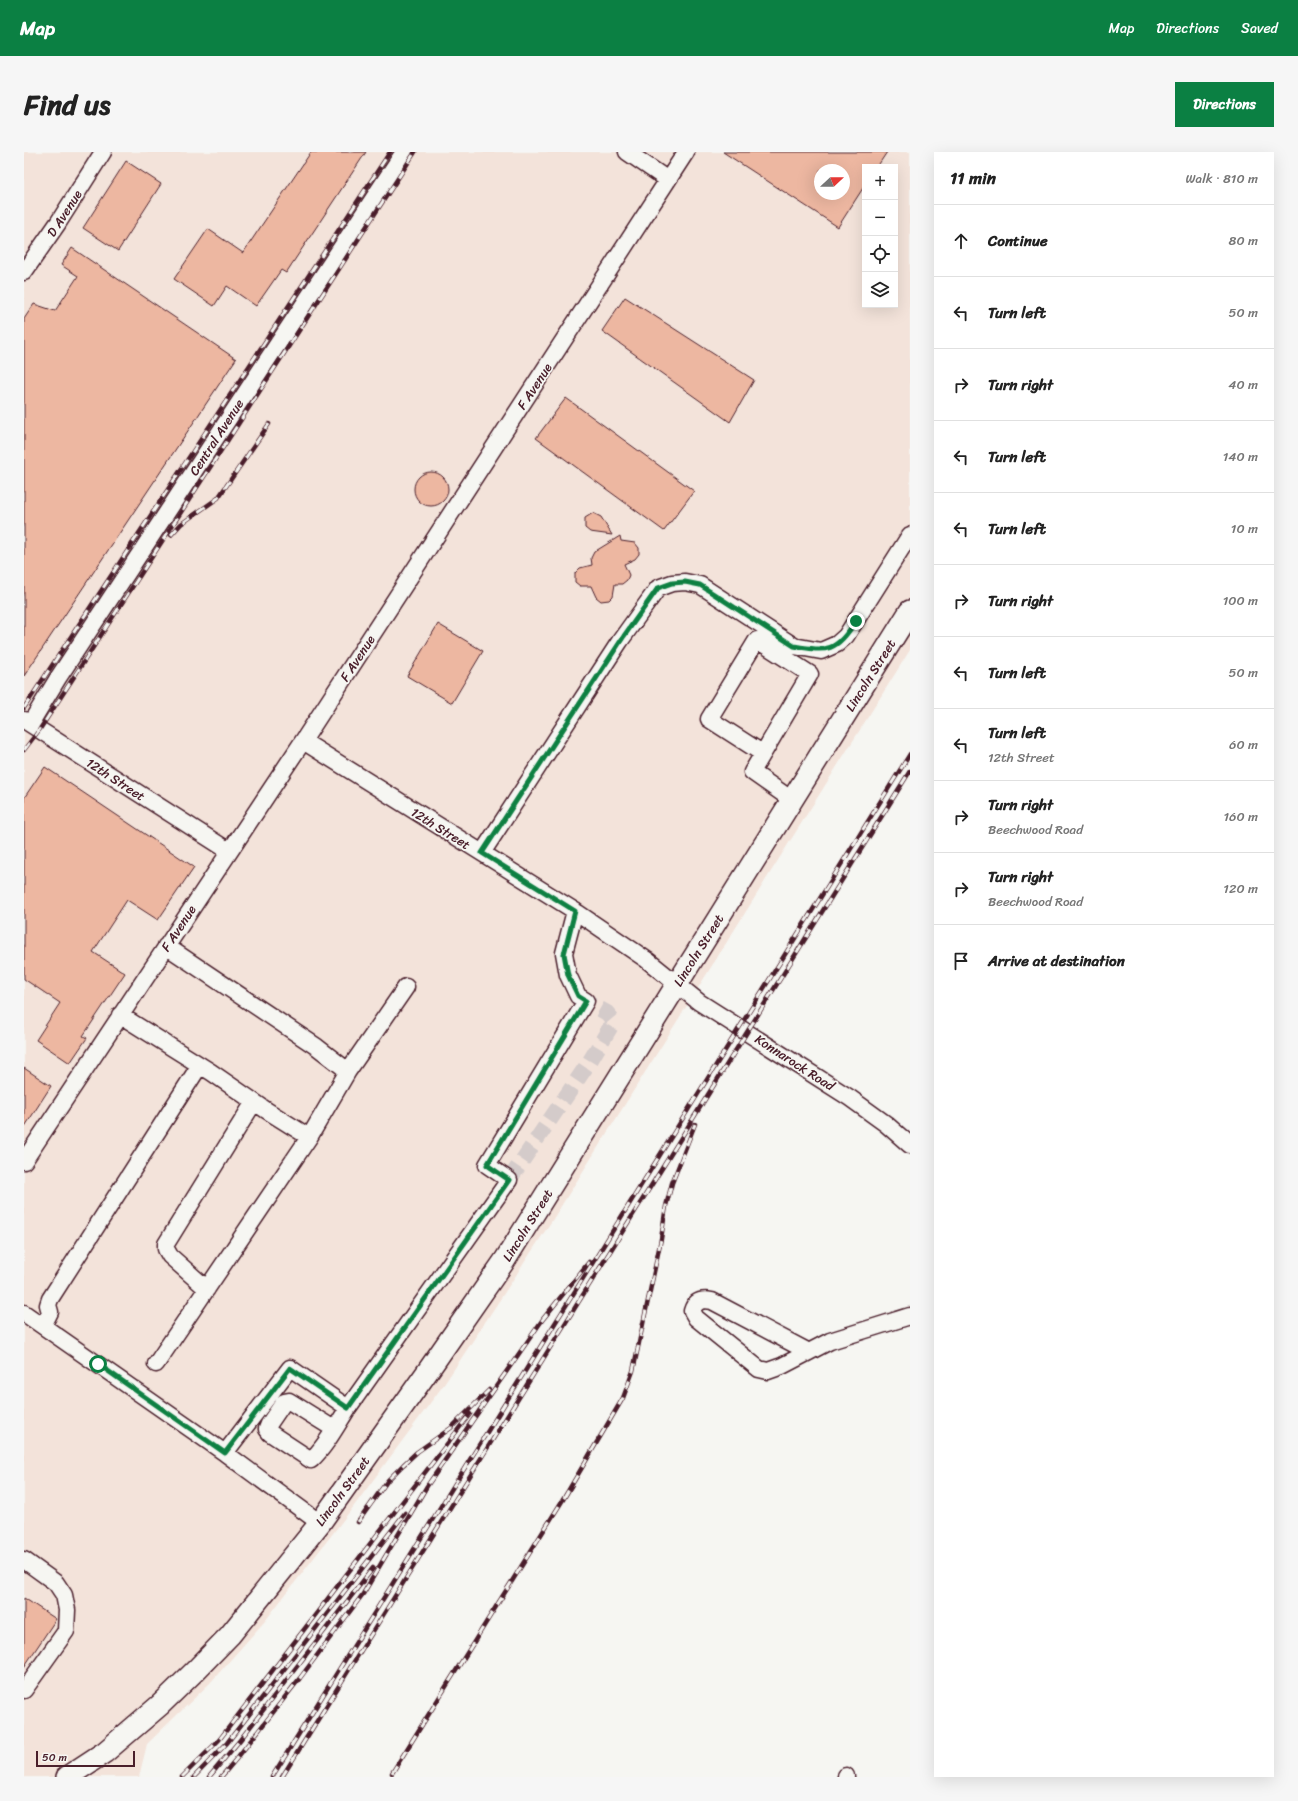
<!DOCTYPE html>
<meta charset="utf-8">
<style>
body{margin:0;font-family:Sriracha,sans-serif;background:#f6f6f6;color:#222}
.controls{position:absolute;right:12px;top:12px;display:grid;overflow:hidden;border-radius:0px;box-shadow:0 4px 16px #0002}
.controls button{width:36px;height:36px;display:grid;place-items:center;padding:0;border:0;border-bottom:1px solid #e0e0e0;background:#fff;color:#222;font:20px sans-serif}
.compass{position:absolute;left:790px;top:12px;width:36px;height:36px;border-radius:50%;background:#fff;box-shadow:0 4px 16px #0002;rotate:68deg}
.scale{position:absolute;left:12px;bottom:10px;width:99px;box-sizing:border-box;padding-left:4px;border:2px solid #4a1f2b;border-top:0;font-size:11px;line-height:14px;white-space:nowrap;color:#4a1f2b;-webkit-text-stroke:3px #f6f6f2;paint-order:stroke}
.stop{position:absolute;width:12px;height:12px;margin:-9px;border:3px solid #0b8043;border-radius:50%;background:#fff}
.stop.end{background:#0b8043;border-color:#fff;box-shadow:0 1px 4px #0008}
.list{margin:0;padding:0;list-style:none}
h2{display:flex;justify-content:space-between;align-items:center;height:52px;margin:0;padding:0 16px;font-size:17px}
h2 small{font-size:13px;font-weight:400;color:#767676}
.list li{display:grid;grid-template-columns:26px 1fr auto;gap:12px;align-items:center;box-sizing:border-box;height:72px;padding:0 16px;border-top:1px solid #e0e0e0}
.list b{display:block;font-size:15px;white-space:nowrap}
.list p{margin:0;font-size:13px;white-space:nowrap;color:#767676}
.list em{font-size:13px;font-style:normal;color:#767676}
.icon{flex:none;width:22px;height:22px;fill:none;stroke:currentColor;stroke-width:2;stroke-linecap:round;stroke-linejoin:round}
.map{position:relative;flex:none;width:886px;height:1625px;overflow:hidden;border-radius:0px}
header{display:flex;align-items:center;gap:24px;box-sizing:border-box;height:56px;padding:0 20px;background:#0b8043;color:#fff}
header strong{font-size:19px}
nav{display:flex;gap:22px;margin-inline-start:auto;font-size:14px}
.intro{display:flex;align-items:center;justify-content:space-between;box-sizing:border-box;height:96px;padding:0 24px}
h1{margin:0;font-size:28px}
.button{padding:10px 18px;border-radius:0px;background:#0b8043;color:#fff;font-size:14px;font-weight:700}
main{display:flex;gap:24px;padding:0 24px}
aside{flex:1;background:#fff;border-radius:0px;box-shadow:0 4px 16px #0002}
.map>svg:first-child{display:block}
.built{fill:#f3e3da;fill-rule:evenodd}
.building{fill:#edb7a1;stroke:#4a1f2b;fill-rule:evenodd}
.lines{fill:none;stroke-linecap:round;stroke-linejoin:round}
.minor-tunnel{stroke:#d4cbca;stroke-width:16;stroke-dasharray:16 8;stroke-linecap:butt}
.minor-casing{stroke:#4a1f2b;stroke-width:19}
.major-casing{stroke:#4a1f2b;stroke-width:24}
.minor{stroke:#f6f6f2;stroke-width:16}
.major{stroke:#f6f6f2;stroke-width:21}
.rail-casing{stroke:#4a1f2b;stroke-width:4.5}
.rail{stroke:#f6f6f2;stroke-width:3;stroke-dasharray:9;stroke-linecap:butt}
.route{stroke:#0b8043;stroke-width:5}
.labels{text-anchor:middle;stroke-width:3.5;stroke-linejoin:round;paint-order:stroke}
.street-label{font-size:13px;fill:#4a1f2b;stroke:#f6f6f2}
</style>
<header>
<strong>Map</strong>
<nav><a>Map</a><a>Directions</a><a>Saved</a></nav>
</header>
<div class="intro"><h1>Find us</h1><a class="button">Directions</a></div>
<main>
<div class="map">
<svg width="886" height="1625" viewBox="0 0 886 1625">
<rect width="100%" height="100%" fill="#f6f6f2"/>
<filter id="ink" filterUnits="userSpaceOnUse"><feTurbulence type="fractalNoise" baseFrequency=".025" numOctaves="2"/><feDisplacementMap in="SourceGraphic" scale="8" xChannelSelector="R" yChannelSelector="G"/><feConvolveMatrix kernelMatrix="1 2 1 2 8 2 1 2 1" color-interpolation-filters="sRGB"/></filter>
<g filter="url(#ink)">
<path class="built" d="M0 0H886V498L529 1067 421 1231 327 1358 241 1469 186 1531 123 1592 115 1625H0ZM841 15H871V153H841ZM796 18H820V42H796Z"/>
<path class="building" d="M287 0H342L262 121 257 118 232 154 203 134 190 154 150 127 184 77 219 101Z
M699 0H863L853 15H841V33L814 75ZM796 18H820V42H796Z
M102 9 137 32 94 99 59 76Z
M48 96 212 207 0 524V167L10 152 31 159 54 124 37 113Z
M601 145 730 228 706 270 578 179Z
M542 246 670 339 640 379 512 286Z
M390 337a17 17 0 1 1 34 0a17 17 0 1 1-34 0Z
M569 361 577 365 588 383 566 380 561 376V366Z
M596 384 597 389 611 391 615 396V402L611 407 600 412 605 423 603 428 598 432H591L589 444 585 448 577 449 572 445 567 434H556L551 430V421L556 416 568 413 567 406 570 400Z
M414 472 459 499 428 551 383 524Z
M21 615 170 715 134 768 103 748 69 800 101 821 59 884 63 886 46 911 12 888 36 851 0 827V646Z
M0 916 27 934 0 976Z
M0 1446 32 1467 0 1515Z"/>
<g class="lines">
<path class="minor-tunnel" d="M485 1028 566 909 587 874 588 867 583 861 562 849"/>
<g class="minor-casing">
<path id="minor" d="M603 0 644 28
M0 120 34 71 79 0
M0 568 205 699
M6 572 34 526 380 0
M279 589 551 759 623 808 675 850 826 946 862 972 886 993
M738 601 685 567 733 488 786 522 728 620 768 648
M458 701 596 489 634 436 648 431 661 430 676 433 770 494 797 499 813 492 822 484 886 383
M96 863 187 920 242 958 285 985
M324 919 382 835
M0 1009 279 589 662 0
M183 1137 146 1104 142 1097V1092L230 950
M0 1161 201 1301 296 1371
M19 1174 26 1160 24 1153 26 1147 176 913
M785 1200 688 1149C678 1147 671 1149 668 1159L672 1166 735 1217 744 1219 758 1214 806 1189 886 1164
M132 1212 286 984 324 919 293 895 142 794
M310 1277 265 1249 260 1250 245 1272 243 1277 246 1281 287 1308C302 1294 313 1273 324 1256
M201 1301 266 1216 324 1256 485 1028 463 1013 562 849 554 844 544 823 540 801 551 759
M0 1408 32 1431 40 1443 43 1458 42 1479 0 1538
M822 1625V1624"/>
</g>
<g class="major-casing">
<path id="major" d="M43 1625 81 1600 136 1553 171 1519 206 1483 296 1371 406 1216 481 1108 886 459"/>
</g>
<use href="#minor" class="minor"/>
<use href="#major" class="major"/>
<g class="rail-casing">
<path id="rail" d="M147 383 157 372 194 346 245 272
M0 556 366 0
M0 598 16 577 391 0
M334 1370 364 1328 379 1313 393 1300 427 1276 465 1238
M368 1621 540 1346 599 1246 609 1219 637 1087 642 1054 648 1031 671 972
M158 1625 195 1588 446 1262
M170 1625 203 1591 381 1361
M185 1625 216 1588 349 1416
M197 1625 213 1606 276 1526 339 1442 403 1334 519 1167 565 1110
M248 1625 886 602
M258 1625 886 619"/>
</g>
<use href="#rail" class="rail"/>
</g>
</g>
<g class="lines" filter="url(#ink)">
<path class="route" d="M74 1212 201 1301 266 1216 324 1256 485 1028 463 1013 562 849 554 844 544 823 540 802 551 759 458 701 600 484 634 436 648 431 661 430 676 433 770 494C805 500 811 500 832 469"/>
</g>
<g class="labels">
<g class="street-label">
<text transform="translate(40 61) rotate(-57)" y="5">D Avenue</text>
<text transform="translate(510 234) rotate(-57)" y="5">F Avenue</text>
<text transform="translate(192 285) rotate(-57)" y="5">Central Avenue</text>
<text transform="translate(333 506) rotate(-57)" y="5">F Avenue</text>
<text transform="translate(846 523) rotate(-58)" y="5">Lincoln Street</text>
<text transform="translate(92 627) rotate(33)" y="5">12th Street</text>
<text transform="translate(417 676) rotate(32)" y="5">12th Street</text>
<text transform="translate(154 776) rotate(-57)" y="5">F Avenue</text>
<text transform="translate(674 798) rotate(-58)" y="5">Lincoln Street</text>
<text transform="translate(771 910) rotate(33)" y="5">Konnarock Road</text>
<text transform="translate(503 1073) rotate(-58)" y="5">Lincoln Street</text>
<text transform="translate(318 1339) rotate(-54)" y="5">Lincoln Street</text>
</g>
</g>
</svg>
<div class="controls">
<button>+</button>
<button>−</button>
<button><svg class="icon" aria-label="locate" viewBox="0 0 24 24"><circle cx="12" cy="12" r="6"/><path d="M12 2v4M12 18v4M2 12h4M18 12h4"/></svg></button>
<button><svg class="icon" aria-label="layers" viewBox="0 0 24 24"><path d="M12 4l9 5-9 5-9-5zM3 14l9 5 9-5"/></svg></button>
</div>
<svg class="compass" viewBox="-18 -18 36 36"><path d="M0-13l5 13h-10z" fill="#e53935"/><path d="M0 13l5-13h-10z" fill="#767676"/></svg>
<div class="scale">50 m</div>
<div class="stop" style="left:74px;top:1212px"></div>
<div class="stop end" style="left:832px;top:469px"></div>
</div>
<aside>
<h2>11 min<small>Walk · 810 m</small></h2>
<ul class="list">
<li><svg class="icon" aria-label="ahead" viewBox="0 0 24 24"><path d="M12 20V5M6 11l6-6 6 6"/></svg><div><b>Continue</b></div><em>80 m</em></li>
<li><svg class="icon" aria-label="left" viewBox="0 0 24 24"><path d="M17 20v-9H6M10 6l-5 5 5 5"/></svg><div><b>Turn left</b></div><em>50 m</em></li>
<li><svg class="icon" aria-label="right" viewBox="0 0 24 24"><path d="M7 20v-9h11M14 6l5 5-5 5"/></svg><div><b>Turn right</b></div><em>40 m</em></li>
<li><svg class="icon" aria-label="left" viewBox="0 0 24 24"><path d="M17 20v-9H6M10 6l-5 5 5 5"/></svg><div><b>Turn left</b></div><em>140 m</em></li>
<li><svg class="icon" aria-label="left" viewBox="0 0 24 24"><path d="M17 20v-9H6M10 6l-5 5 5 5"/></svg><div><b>Turn left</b></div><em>10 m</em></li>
<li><svg class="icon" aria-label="right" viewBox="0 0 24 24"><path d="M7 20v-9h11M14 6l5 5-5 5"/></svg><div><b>Turn right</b></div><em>100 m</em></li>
<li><svg class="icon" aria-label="left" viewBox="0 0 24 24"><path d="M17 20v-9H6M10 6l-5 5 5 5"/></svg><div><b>Turn left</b></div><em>50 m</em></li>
<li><svg class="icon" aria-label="left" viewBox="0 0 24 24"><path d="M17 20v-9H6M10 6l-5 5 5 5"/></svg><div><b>Turn left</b><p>12th Street</p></div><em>60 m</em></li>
<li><svg class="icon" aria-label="right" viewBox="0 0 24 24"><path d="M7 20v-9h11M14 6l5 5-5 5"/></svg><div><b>Turn right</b><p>Beechwood Road</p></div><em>160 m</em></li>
<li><svg class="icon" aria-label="right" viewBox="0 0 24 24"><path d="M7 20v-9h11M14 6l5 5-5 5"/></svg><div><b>Turn right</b><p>Beechwood Road</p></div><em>120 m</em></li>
<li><svg class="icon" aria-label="arrive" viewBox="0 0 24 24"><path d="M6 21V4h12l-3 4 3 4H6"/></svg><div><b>Arrive at destination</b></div></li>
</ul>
</aside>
</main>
